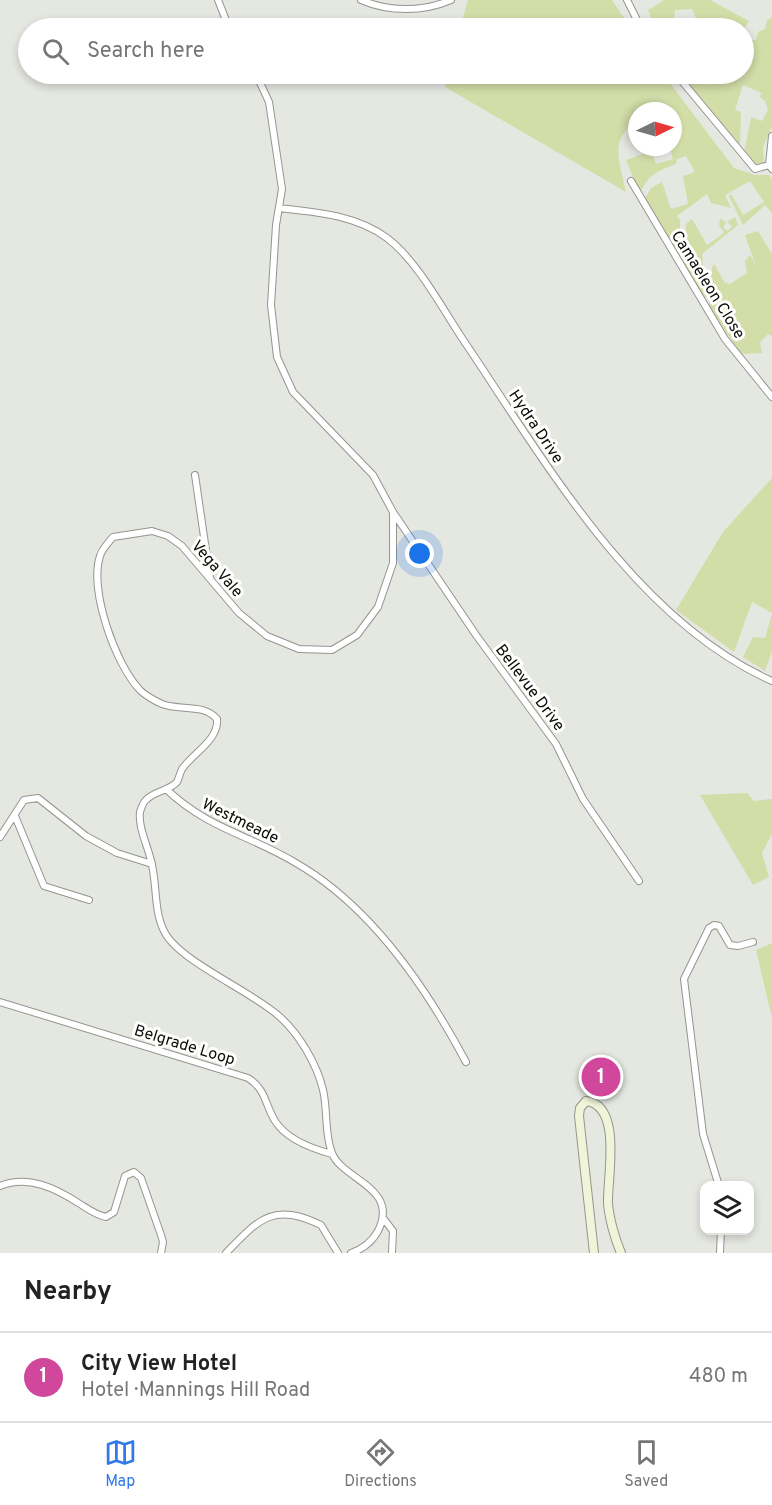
<!DOCTYPE html>
<meta charset="utf-8">
<style>
body{margin:0;font-family:Overpass,sans-serif;background:#f6f6f6;color:#222}
.controls{position:absolute;right:18px;bottom:18px;display:grid;overflow:hidden;border-radius:12px;box-shadow:0 3px 9px #0003}
.controls button{width:54px;height:54px;display:grid;place-items:center;padding:0;border:0;border-bottom:2px solid #e0e0e0;background:#fff;color:#222;font:30px sans-serif}
.compass{position:absolute;left:628px;top:102px;width:54px;height:54px;border-radius:50%;background:#fff;box-shadow:0 3px 9px #0003;rotate:85deg}
.you{position:absolute;left:420px;top:554px;width:21px;height:21px;margin:-15px;border:4px solid #fff;border-radius:50%;background:#1a73e8;box-shadow:0 0 0 9px #1a73e833}
.badge{display:grid;place-items:center;width:39px;height:39px;border-radius:50%;background:#3179e6;color:#fff;font-size:20px;font-weight:700}
.pin{position:absolute;translate:-50% -50%;border:3px solid #fff;box-shadow:0 2px 6px #0006}
.list{margin:0;padding:0;list-style:none}
h2{display:flex;justify-content:space-between;align-items:center;height:78px;margin:0;padding:0 24px;font-size:26px}
h2 small{font-size:20px;font-weight:400;color:#767676}
.list li{display:grid;grid-template-columns:39px 1fr auto;gap:18px;align-items:center;box-sizing:border-box;height:90px;padding:0 24px;border-top:2px solid #e0e0e0}
.list b{display:block;font-size:22px;white-space:nowrap}
.list p{margin:0;font-size:20px;white-space:nowrap;color:#767676}
.list em{font-size:20px;font-style:normal;color:#767676}
.icon{flex:none;width:33px;height:33px;fill:none;stroke:currentColor;stroke-width:2;stroke-linecap:round;stroke-linejoin:round}
.map{position:relative;flex:none;width:772px;height:1253px;overflow:hidden}
.search{position:absolute;background:#fff;box-shadow:0 3px 9px #0003;left:18px;right:18px;top:18px;height:66px;display:flex;align-items:center;gap:15px;box-sizing:border-box;padding:0 21px;border-radius:33px;color:#767676;font-size:22px}
.sheet{height:168px;background:#fff}
nav{display:flex;justify-content:space-around;align-items:center;box-sizing:border-box;height:84px;border-top:2px solid #e0e0e0;background:#fff;font-size:16px;color:#767676}
nav a{display:grid;justify-items:center;gap:3px}
nav .on{color:#3179e6}
.map>svg:first-child{display:block}
.green{fill:#d2dda8}
.lines{fill:none;stroke-linecap:round;stroke-linejoin:round}
.street-casing{stroke:#949590;stroke-width:8}
.secondary-casing{stroke:#949590;stroke-width:10}
.street{stroke:#fff;stroke-width:6}
.secondary{stroke:#f0f5da;stroke-width:8}
.labels{text-anchor:middle;stroke-width:6;stroke-linejoin:round;paint-order:stroke}
.street-label{font-size:16px;fill:#0c0d0b;stroke:#fffffe}
</style>
<div class="map">
<svg width="772" height="1253" viewBox="0 0 772 1253">
<rect width="100%" height="100%" fill="#e5e7e1"/>
<path class="green" d="M468 0H612L631 28H460Z
M664 0H710L749 21 744 29 700 28 692 9 675 10 673 28H655L648 10Z
M772 17V126L763 147 764 164 755 165 744 153 751 117 762 121 768 110 765 101 759 96 762 93 743 85 735 110 741 112 740 145 687 83 701 76 711 85 725 78 722 74H744V35L746 40H756L758 32 765 29 767 20Z
M449 74H663L734 168 755 175H769L772 180V213L765 205 743 225 729 196 731 194 743 215 764 202 750 181 725 195 731 208 711 203 707 194 677 216 680 220V257L645 199 651 188 662 182 671 209 688 204 683 176 695 172 686 156 677 159 676 164C658 171 647 175 640 194L626 160 651 151 656 164 673 159 670 149 673 147V111H637V121C608 139 620 163 626 192L445 87Z
M735 217 738 225 702 254 707 296 703 298 684 268 686 224 692 219 707 245 724 233 719 225 720 219 726 222 723 228 728 231 732 226 727 222Z
M758 231 772 254V336L768 334 760 342 762 353 741 354 709 306 712 267 714 264 725 283 730 284 747 273 745 261 750 255 767 286 756 266 745 235Z
M772 478V613L752 602 734 652 676 610 723 532Z
M772 614V651L765 671 743 657 753 637 765 638Z
M747 793 754 801 772 799V834L762 853 769 877 753 885 700 795Z
M772 943V1018L756 950Z"/>
<g class="lines">
<g class="street-casing">
<path id="street" d="M218 0 229 28
M361 0C389 12 423 12 451 0
M627 0 641 28
M256 74 269 102 282 189 276 225 271 305 277 357 293 392 373 475 393 512 476 635 556 744 583 799 639 881
M676 74 755 169 769 165
M772 136 769 165 772 169
M631 181 725 339 772 397
M279 208C316 212 356 215 387 238 419 262 445 314 468 347 547 465 637 621 772 681
M195 475 210 578
M166 789C208 829 250 835 296 863 371 906 426 987 466 1062
M15 816 44 886 89 900
M0 837 24 800 38 798 86 836 117 853 152 864
M0 1002 248 1078C266 1089 265 1105 275 1121 287 1140 313 1149 332 1154
M0 1186C28 1174 57 1189 80 1204 88 1209 96 1215 106 1217L114 1212 125 1176 134 1172 141 1178 161 1235 163 1242 161 1253
M719 1186 703 1134 684 979 709 928 714 925 719 926 730 945 738 946 753 942
M383 1218 393 1231 392 1253
M226 1253C259 1219 273 1202 321 1225L338 1253
M351 1253C363 1249 372 1242 378 1231 400 1187 342 1180 332 1153 324 1133 328 1110 323 1090 317 1064 299 1034 280 1017 252 991 178 961 164 931 154 911 157 887 152 865 149 848 138 829 140 812 141 809 143 802 146 800 154 791 169 791 177 782 179 778 180 773 182 769 193 753 219 740 217 719 203 703 180 711 162 704 155 701 143 694 139 689 115 663 89 590 100 556 102 549 108 543 113 537L152 531 168 536 182 546 239 613 267 636 299 649 332 650 357 635 378 607 393 563V512
M720 1253 721 1230"/>
</g>
<g class="secondary-casing">
<path id="secondary" d="M594 1253 579 1116 580 1108 586 1101C623 1105 607 1179 608 1203 609 1218 615 1239 621 1253"/>
</g>
<use href="#street" class="street"/>
<use href="#secondary" class="secondary"/>
</g>
<g class="labels">
<g class="street-label">
<text transform="translate(709 284) rotate(58)" y="6">Camaeleon Close</text>
<text transform="translate(537 426) rotate(56)" y="6">Hydra Drive</text>
<text transform="translate(218 568) rotate(49)" y="6">Vega Vale</text>
<text transform="translate(531 687) rotate(53)" y="6">Bellevue Drive</text>
<text transform="translate(241 820) rotate(26)" y="6">Westmeade</text>
<text transform="translate(185 1044) rotate(17)" y="6">Belgrade Loop</text>
</g>
</g>
</svg>
<div class="controls">
<button><svg class="icon" aria-label="layers" viewBox="0 0 24 24"><path d="M12 4l9 5-9 5-9-5zM3 14l9 5 9-5"/></svg></button>
</div>
<svg class="compass" viewBox="-18 -18 36 36"><path d="M0-13l5 13h-10z" fill="#e53935"/><path d="M0 13l5-13h-10z" fill="#767676"/></svg>
<div class="you"></div>
<div class="pin badge" style="left:601px;top:1077px;background:#d1479c">1</div>
<div class="search"><svg class="icon" aria-label="search" viewBox="0 0 24 24"><circle cx="10" cy="10" r="6"/><path d="M15 15l6 6"/></svg>Search here</div>
</div>
<section class="sheet">
<h2>Nearby<small></small></h2>
<ul class="list">
<li><span class="badge" style="background:#d1479c">1</span><div><b>City View Hotel</b><p>Hotel · Mannings Hill Road</p></div><em>480 m</em></li>
</ul>
</section>
<nav>
<a class="on"><svg class="icon" aria-label="map" viewBox="0 0 24 24"><path d="M3 6l6-2 6 2 6-2v14l-6 2-6-2-6 2zM9 4v14M15 6v14"/></svg>Map</a>
<a><svg class="icon" aria-label="directions" viewBox="0 0 24 24"><path d="M12 3l9 9-9 9-9-9zM9 14v-3h6M13 9l2 2-2 2"/></svg>Directions</a>
<a><svg class="icon" aria-label="saved" viewBox="0 0 24 24"><path d="M7 4h10v16l-5-4-5 4z"/></svg>Saved</a>
</nav>
